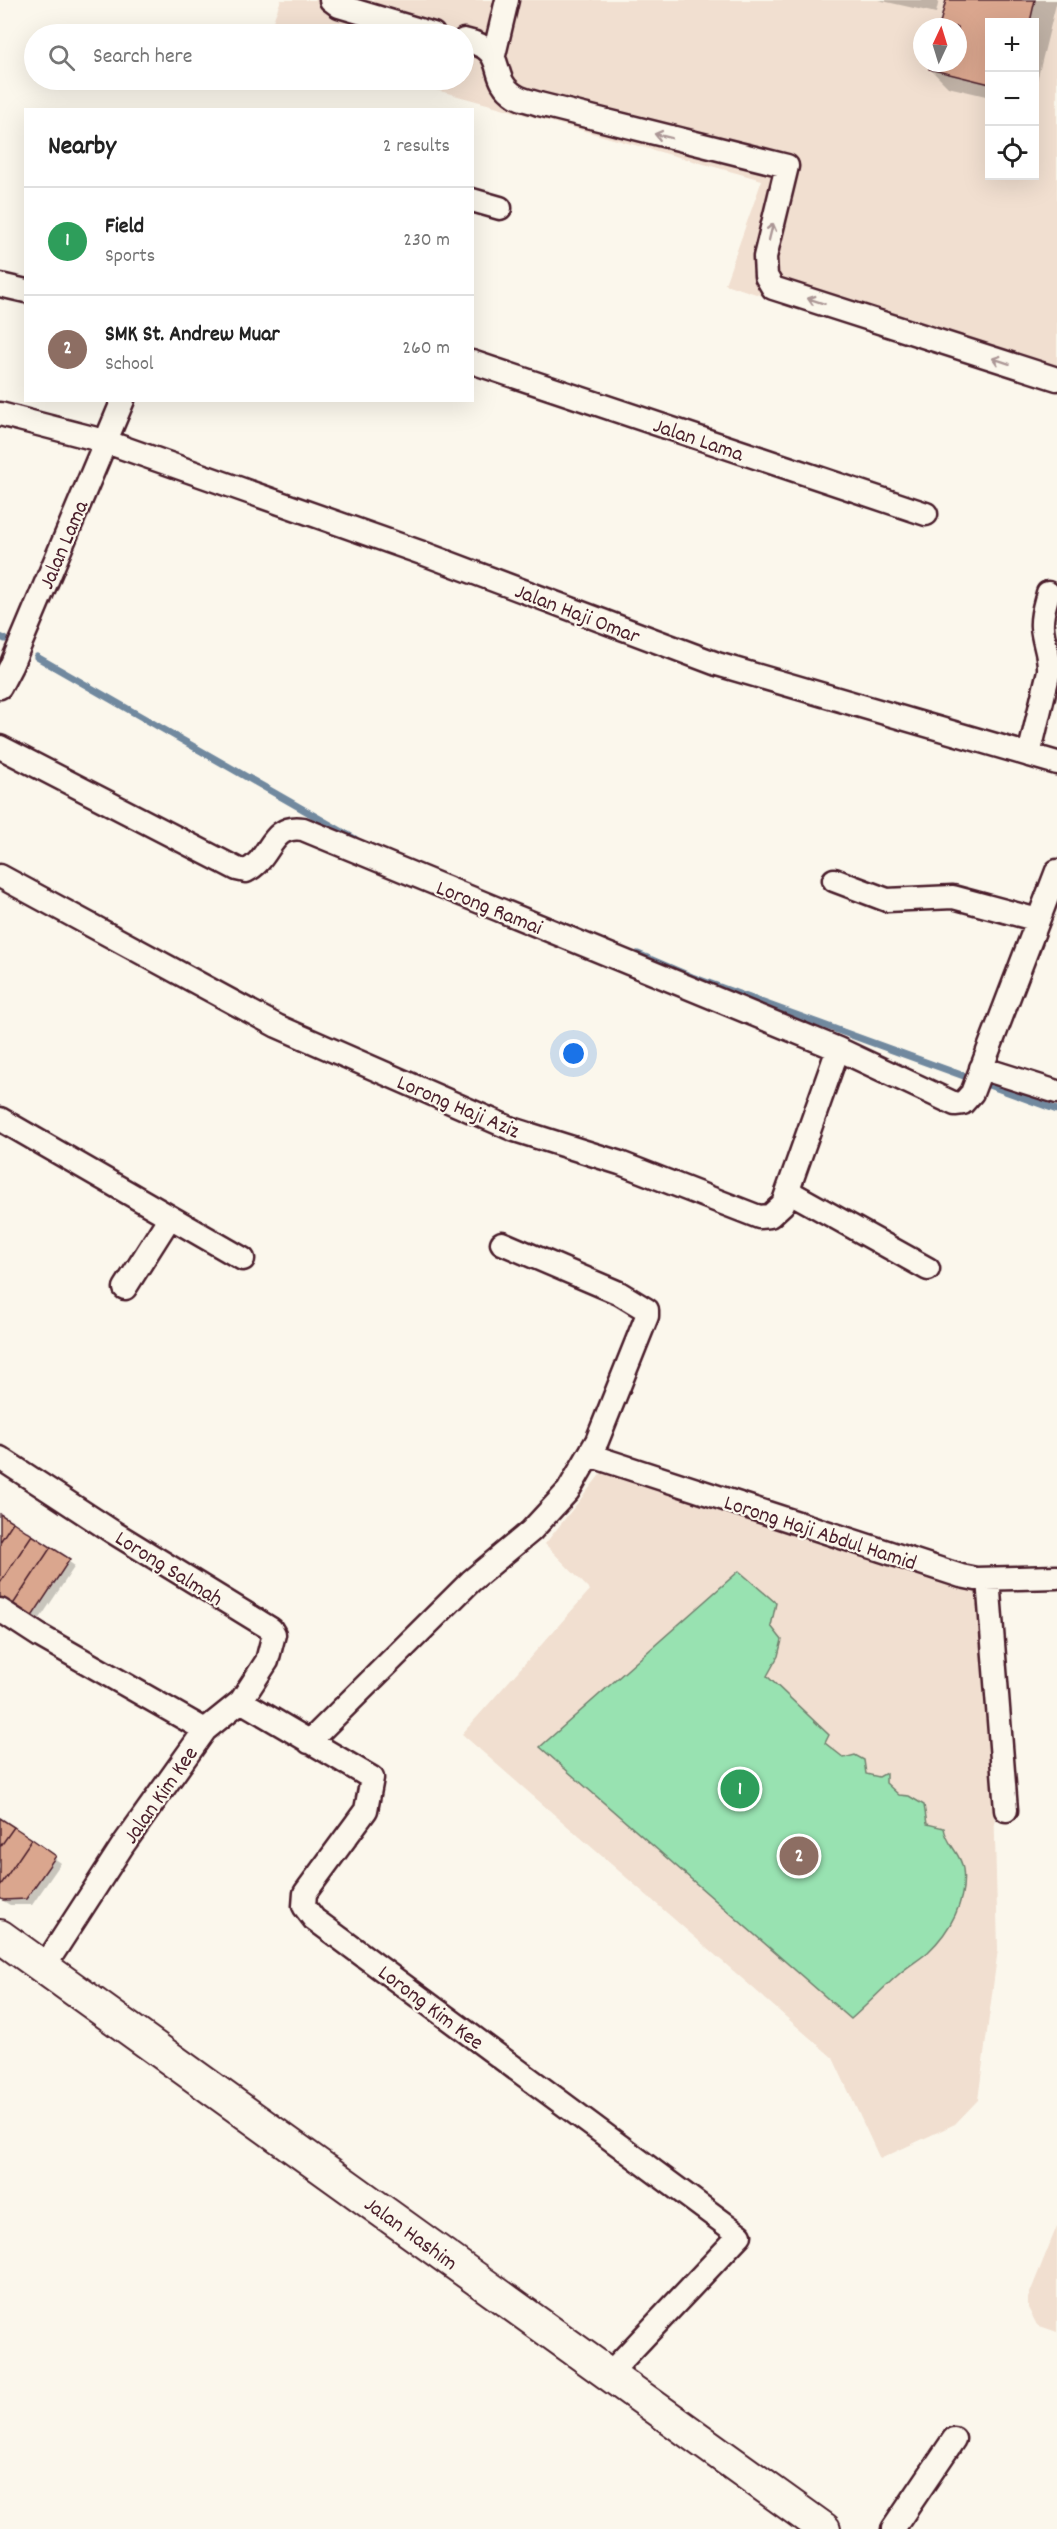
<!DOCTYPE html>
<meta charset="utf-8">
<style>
body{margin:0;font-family:Dekko,sans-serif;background:#f6f6f6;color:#222}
.controls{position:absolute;right:18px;top:18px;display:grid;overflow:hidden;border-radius:0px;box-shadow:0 6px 24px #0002}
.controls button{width:54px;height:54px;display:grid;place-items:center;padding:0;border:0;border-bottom:2px solid #e0e0e0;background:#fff;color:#222;font:30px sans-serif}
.compass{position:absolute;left:913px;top:18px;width:54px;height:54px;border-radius:50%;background:#fff;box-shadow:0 6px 24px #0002;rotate:4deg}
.you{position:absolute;left:574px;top:1054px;width:21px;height:21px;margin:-15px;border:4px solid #fff;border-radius:50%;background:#1a73e8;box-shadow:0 0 0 9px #1a73e833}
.badge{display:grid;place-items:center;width:39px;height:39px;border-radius:50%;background:#4a1f2b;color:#fff;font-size:20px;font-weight:700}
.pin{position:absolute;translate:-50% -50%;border:3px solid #fff;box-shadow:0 2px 6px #0006}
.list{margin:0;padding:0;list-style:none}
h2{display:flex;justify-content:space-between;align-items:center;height:78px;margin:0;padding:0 24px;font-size:26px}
h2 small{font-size:20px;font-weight:400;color:#767676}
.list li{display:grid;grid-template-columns:39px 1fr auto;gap:18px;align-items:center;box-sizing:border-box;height:108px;padding:0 24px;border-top:2px solid #e0e0e0}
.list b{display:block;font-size:22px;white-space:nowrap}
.list p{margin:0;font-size:20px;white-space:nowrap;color:#767676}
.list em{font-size:20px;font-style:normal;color:#767676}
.icon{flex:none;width:33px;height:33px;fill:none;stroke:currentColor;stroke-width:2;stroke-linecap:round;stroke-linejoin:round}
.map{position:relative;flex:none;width:1057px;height:2529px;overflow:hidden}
.search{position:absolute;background:#fff;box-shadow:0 6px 24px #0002;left:24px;top:24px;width:450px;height:66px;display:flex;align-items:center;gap:15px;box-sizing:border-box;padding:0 21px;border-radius:33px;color:#767676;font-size:22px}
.panel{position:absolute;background:#fff;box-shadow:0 6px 24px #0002;left:24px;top:108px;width:450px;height:294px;border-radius:0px}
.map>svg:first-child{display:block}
.built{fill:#f1dfd0;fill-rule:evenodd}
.park{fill:#98e2b1;stroke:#71806e;stroke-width:1.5}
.shadow{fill:#0003}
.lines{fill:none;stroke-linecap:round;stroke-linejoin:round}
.stream{stroke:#71899f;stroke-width:7}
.building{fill:#daa68e;stroke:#4a1f2b;stroke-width:1.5}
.street-casing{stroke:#4a1f2b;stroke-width:27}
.secondary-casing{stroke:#4a1f2b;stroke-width:36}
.street{stroke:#fbf7ec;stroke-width:22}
.secondary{stroke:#fbf7ec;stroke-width:32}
.oneway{stroke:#ab9695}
.labels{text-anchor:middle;stroke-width:4.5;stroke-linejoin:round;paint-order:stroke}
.street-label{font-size:22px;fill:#4a1f2b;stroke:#fbf7ec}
</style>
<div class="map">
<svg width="1057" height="2529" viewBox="0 0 1057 2529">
<rect width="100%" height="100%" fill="#fbf7ec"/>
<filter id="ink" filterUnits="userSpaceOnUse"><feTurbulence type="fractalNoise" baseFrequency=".0167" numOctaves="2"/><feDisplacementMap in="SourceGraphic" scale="12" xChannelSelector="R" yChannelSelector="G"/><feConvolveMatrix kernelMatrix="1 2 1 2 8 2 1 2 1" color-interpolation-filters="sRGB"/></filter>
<g filter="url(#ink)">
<path class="built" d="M281 0H1057V390L725 284 762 180 400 80H464V34H268ZM990 22H1034V176H990ZM922 27H958V63H922Z
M610 1462 976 1579 993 1764 998 1949 978 2100 955 2124 880 2159 833 2058 462 1734 590 1590 545 1544Z
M1057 2226V2332L1037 2325 1028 2308V2298Z"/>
<path class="park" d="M739 1571 776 1603 771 1626 782 1640 778 1656 767 1676 829 1735 825 1743 844 1758 855 1755 864 1760 866 1774 879 1777 886 1773V1783L899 1795 909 1796 924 1805 927 1824 944 1828C946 1844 961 1853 963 1869 967 1901 950 1931 928 1952 919 1960 908 1966 898 1975 882 1989 867 2005 851 2019L540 1747Z"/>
<path class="shadow" d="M878 0H939L936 13Z
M947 0H1057L1034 93V22H990V97L948 87 930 69 932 63H958V27H941Z
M0 1515 75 1566 37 1623 0 1599Z
M0 1819 61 1863 32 1905H10L0 1899Z"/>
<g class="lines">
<path class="stream" d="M0 637 5 639
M37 657 355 839
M638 954 692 977 1057 1110"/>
</g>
<path class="building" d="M946 0H1035L1030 22H990V84L929 69 930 63H958V27H939Z
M0 1514 13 1522 0 1542Z
M13 1522 32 1535 0 1583V1542Z
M32 1535 51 1547 12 1606 0 1598V1583Z
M51 1547 70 1559 31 1618 12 1606Z
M0 1818 14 1827 0 1847Z
M14 1827 32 1839 0 1886V1847Z
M32 1839 56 1856 26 1899 3 1900 0 1898V1886Z"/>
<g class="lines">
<g class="street-casing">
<path id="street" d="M331 0 339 6 433 34
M464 40C512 50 485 77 516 96 522 100 531 101 539 104L787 166 765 257 766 276 773 288 1057 379
M494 55 507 0
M472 200 500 208
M0 285 26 291
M472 362 926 514
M0 414 104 441 425 554 717 664 1057 763
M0 687 11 666 123 400
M0 747 237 869 246 871C272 859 269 824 303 829L838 1049 955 1104 963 1103 972 1093 1057 871
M1029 755 1049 671C1050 655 1043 642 1042 627 1041 615 1045 605 1048 593
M0 876 277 1026 512 1129 620 1163 759 1217 770 1216 783 1204 838 1049
M834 880 887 900 953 897 1038 920
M981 1068 1057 1092
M0 1119 243 1259
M788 1191 928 1269
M125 1288 170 1217
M589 1455 961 1576 976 1579 1057 1577
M0 1458 113 1532 271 1629 274 1634 267 1661 241 1701 205 1730 123 1845 44 1967
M988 1579 1006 1810
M0 1610 40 1636 205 1730
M241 1701 372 1778 366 1810 305 1893 304 1906 314 1919 740 2235 609 2374
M309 1742 471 1581 531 1531 568 1491 597 1441 647 1316V1310L619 1293 502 1243
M893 2529 954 2439"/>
</g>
<g class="secondary-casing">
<path id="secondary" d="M0 1936 824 2529"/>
</g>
<use href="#street" class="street"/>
<use href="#secondary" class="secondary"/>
</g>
<defs><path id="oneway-shaft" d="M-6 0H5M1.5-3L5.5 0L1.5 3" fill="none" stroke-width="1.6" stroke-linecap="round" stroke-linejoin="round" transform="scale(1.5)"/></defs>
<g class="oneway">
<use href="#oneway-shaft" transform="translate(663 136) rotate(-166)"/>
<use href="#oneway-shaft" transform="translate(771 232) rotate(-76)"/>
<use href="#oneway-shaft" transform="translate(816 301) rotate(-162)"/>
<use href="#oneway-shaft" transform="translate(1001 361) rotate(-162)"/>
</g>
</g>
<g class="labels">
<g class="street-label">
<text transform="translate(699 438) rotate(19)" y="8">Jalan Lama</text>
<text transform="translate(62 544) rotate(-67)" y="8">Jalan Lama</text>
<text transform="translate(578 612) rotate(21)" y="8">Jalan Haji Omar</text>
<text transform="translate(490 906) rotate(22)" y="8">Lorong Ramai</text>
<text transform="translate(459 1105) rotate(23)" y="8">Lorong Haji Aziz</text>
<text transform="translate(821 1531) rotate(18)" y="8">Lorong Haji Abdul Hamid</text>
<text transform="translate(170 1567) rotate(32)" y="8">Lorong Salmah</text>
<text transform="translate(159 1794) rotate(-55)" y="8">Jalan Kim Kee</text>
<text transform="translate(432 2006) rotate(37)" y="8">Lorong Kim Kee</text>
<text transform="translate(412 2232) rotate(36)" y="8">Jalan Hashim</text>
</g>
</g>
</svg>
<div class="controls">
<button>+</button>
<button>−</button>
<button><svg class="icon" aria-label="locate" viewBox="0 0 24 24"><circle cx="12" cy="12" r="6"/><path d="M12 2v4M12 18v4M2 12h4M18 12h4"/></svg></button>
</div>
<svg class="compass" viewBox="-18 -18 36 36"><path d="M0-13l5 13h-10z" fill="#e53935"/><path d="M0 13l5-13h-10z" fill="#767676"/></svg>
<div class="you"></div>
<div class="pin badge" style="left:740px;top:1789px;background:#2e9e5b">1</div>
<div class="pin badge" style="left:799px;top:1856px;background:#8d6e63">2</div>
<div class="search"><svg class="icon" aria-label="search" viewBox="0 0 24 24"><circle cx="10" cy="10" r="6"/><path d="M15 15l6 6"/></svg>Search here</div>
<section class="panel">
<h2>Nearby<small>2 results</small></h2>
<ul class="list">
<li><span class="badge" style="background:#2e9e5b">1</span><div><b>Field</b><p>Sports</p></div><em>230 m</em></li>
<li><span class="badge" style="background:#8d6e63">2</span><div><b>SMK St. Andrew Muar</b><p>School</p></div><em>260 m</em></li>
</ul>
</section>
</div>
